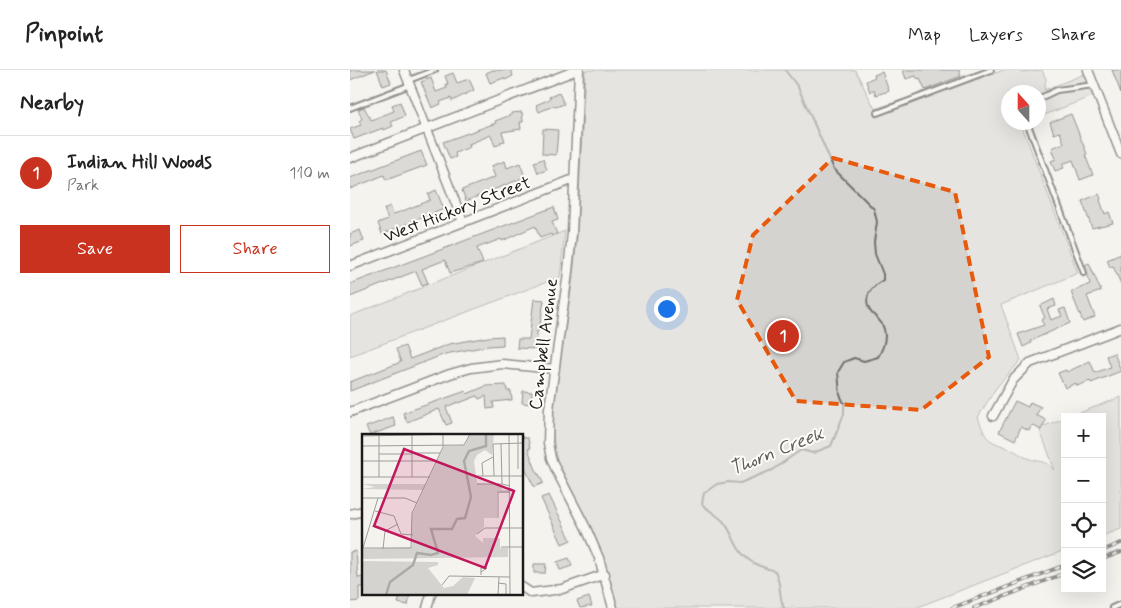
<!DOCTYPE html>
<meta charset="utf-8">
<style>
body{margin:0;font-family:Mynerve,sans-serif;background:#f6f6f6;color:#222}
.controls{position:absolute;right:15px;bottom:15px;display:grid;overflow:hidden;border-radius:0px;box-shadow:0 5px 20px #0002}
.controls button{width:45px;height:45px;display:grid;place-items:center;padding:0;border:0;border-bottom:1px solid #e0e0e0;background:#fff;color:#222;font:25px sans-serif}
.compass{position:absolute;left:651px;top:15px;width:45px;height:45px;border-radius:50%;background:#fff;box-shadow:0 5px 20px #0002;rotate:339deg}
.you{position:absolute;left:316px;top:238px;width:18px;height:18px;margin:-12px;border:4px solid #fff;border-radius:50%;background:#1a73e8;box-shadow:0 0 0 8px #1a73e833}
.badge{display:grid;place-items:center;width:32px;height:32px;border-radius:50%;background:#c8321e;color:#fff;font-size:16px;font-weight:700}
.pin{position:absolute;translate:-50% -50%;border:2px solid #fff;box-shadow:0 1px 5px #0006}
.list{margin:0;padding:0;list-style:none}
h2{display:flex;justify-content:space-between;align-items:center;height:65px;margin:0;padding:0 20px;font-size:21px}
h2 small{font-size:16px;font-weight:400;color:#767676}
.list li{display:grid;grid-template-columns:32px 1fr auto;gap:15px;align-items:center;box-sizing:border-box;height:75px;padding:0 20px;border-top:1px solid #e0e0e0}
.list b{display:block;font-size:19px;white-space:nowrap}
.list p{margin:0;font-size:16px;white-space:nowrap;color:#767676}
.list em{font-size:16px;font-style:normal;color:#767676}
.actions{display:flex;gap:10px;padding:15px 20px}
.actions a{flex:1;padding:11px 0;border:1px solid #c8321e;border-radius:0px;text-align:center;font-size:18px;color:#c8321e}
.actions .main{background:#c8321e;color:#fff}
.icon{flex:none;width:28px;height:28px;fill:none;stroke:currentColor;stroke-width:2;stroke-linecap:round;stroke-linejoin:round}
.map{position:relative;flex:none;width:771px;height:538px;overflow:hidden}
header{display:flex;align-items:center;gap:30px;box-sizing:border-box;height:70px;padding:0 25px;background:#fff;border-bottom:1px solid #e0e0e0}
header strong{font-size:24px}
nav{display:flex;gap:28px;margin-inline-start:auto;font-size:18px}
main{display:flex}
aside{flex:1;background:#fff}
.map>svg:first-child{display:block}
.green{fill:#d4d3cf;stroke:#787876}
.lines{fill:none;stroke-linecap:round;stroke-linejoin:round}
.stream{stroke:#72716f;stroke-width:2}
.building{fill:#bebdba;stroke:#1c1c1c}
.lane-casing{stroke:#1c1c1c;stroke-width:8}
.street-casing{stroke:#1c1c1c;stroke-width:11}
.lane{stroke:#fdfcf7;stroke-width:4}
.street{stroke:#fdfcf7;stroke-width:8}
.rail-casing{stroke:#1c1c1c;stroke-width:4}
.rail{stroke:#fdfcf7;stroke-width:2;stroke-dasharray:5.5;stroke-linecap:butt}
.marked{fill:none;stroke:#e8590c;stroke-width:4;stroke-dasharray:10 6;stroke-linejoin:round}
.labels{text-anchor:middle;stroke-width:4;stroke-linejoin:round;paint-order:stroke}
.street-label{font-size:18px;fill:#1c1c1c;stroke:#fdfcf7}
.water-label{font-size:19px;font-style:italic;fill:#5c5c5a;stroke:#fdfcf7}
.inset-river{fill:none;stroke:#abaaa6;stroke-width:2.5}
.inset-road{fill:none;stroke:#9e9d9a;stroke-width:1}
.view{fill:#c2185b;fill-opacity:0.15;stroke:#c2185b;stroke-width:2.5}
.inset-edge{fill:none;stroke:#1c1c1c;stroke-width:2.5}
</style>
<header>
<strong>Pinpoint</strong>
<nav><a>Map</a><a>Layers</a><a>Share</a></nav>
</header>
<main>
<aside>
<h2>Nearby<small></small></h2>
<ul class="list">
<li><span class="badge">1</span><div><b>Indian Hill Woods</b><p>Park</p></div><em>110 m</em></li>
</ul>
<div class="actions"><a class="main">Save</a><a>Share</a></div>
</aside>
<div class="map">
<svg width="771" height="538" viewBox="0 0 771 538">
<rect width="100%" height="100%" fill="#f4f3ee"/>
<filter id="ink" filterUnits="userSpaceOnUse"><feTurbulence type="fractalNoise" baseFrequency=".02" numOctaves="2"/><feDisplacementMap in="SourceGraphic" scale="10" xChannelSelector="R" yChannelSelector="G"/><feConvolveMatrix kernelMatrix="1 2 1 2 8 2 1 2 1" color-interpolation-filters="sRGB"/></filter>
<g filter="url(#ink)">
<path class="green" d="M235 0H505L525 39 558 28 568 30 654 0H667L672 2 692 0 696 9 694 20 735 4 743 26 689 47 688 22H658V52L675 53 671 54 728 203 651 235 671 290 646 318 628 347C637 372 636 369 660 379 666 381 671 386 677 388 689 393 695 389 705 400L689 358 715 348V480L565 538H268L255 492 241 459 205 386 203 358 204 336 223 208 227 169Z
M215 161 210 207 0 286V246Z
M771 327V459L752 466V347H719Z"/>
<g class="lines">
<path class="stream" d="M434 538C428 525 432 515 425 501 410 497 397 492 389 479 383 470 381 460 373 451 367 445 358 440 352 434L354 423 367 414 378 412 390 413 422 400 451 380 463 383 481 376 494 344V333L490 325 488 302 494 292 504 288 514 291 528 287C534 277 538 265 532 254 528 248 522 245 519 239 513 226 523 216 533 210V204L525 184 524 172 527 152 524 139 484 99 448 17 435 0"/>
</g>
<path class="building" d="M0 0H25L0 10Z
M27 0H36L41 13 33 16Z
M143 0H161L163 6 155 10 154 8 140 13 136 3Z
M553 0H609L611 6 575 20 570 9 568 10 566 6 556 9Z
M762 0H771V23Z
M532 2 539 21 526 25 524 20 520 22 516 11 525 7 524 5Z
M103 3 107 13 119 9 124 20 102 31 101 28 90 32 91 34 82 38 71 12 81 8 86 22 97 18 96 14H98L95 6Z
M209 23 214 34 206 37 203 36 189 42 186 35 200 29 199 27Z
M50 32 55 46 41 52 43 56 34 60 33 58 4 69 0 59 11 55 9 51 12 49 8 39 14 37 21 50 44 41 42 35Z
M172 42 173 52H170L171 59 152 62 155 71 150 72 151 74 145 76 141 65 119 74 120 77 105 83 106 87 100 89 93 72 146 53 145 51 161 45V43Z
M721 44 737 84 735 85 743 105 730 110 723 90 712 94 714 98 705 101 701 91 706 89 702 78 714 73 710 62 704 64 700 52Z
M193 59 208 60 206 85 192 84Z
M71 81 77 95 36 110 34 105 0 119V108Z
M193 89 197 100 188 103 184 92Z
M155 91 157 98 170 93 175 107 116 131 112 120 145 107 141 96Z
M86 120 94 139 32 164 28 153 38 149 34 139 40 136 43 144 50 142 80 130 78 124Z
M749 124 751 129 750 130 755 144 759 142 763 153 742 158 732 131Z
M204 137 208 150 202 152 207 164 202 166 201 164 190 168 185 156 152 171 151 169 127 178 133 193 100 203 95 190 72 199 78 213 72 215 66 201 0 227V214Z
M10 160 14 171 0 176V164Z
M771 184V214L763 196 760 197 757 190Z
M739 193 751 221 737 226 745 247 733 252 721 222 740 214 735 195Z
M184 229 194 230 189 261H187L186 279 167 278 168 269H179Z
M704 229 706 236 697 239 701 250 712 246 709 240 715 238 720 253 680 271 681 273 673 277 668 264 694 255 691 250 695 248 690 236Z
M153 266V275L138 276 95 284 0 321V312L51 292 46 279 55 276 60 289 99 274 138 267Z
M764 283 771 301 741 313 740 311 727 316 726 313 715 318 708 303 716 300 717 302 740 291 745 303 760 297 756 286Z
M156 315 157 321H161L162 330 143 332 144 338 137 339 136 326 129 329 127 326 109 333 108 332 96 337 102 353 96 355 89 339 57 352 53 343 116 321 117 324 136 316Z
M173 321 182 322 181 334 172 333Z
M665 331 678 337 680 332 691 337 686 345 696 350 691 360 682 355 679 361 671 357 665 370 649 362Z
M43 347 46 356 20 365 16 357Z
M172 366 174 368H178L180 379H178L188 405 189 404 193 413 184 417 172 392Z
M199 425 221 470 212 474 191 428Z
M6 481 8 508 14 507V517H9V531L0 532V482Z
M219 488 222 496 210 500 207 492Z
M184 494H196L195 503H184Z
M51 524H60L58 535 48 533Z
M239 527 242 536 230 538 227 531Z"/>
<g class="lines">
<g class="lane-casing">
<path id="lane" d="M59 10 85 0
M688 29 707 20 744 15
M0 38 60 15
M527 43 641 0
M677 52 734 203
M762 538 771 534"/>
</g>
<g class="street-casing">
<path id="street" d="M54 0 113 152
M229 0 222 163 217 210 199 339 198 373 201 388 206 400 236 458 249 488 263 538
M738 0 771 84
M0 88 227 0
M0 196 224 109
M0 342 100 304 121 298 152 294 205 299
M643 346 663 310 680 293 771 258
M0 444 14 441
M172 517 181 523 212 519 255 504
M77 538 81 524"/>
</g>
<use href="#lane" class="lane"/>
<use href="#street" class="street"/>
<g class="rail-casing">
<path id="rail" d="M752 481 771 473
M752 489 771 482
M602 538 715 495
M624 538 715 503"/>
</g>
<use href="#rail" class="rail"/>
</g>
</g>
<path d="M0 0H771V538H0ZM483 88 605 122 639 287 571 340 446 331 387 230 403 165Z" fill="#f4f3ee" fill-opacity=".55" fill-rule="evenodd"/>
<path class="marked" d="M483 88 605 122 639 287 571 340 446 331 387 230 403 165Z"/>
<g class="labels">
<g class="street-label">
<text transform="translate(107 139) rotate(-21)" y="6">West Hickory Street</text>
<text transform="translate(193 274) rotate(-83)" y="6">Campbell Avenue</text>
</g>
<g class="water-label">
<text transform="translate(426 380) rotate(-22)" y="7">Thorn Creek</text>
</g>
</g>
<g transform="translate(12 364)">
<rect width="161" height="161" fill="#f4f3ee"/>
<path d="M108 0H132L130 21 123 16 115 21 112 27 115 49 137 51 141 56H147V59H135V84H122V93L113 102 121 109V104H138V114H146V123L0 125V115L50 113V81L82 12 103 11ZM0 50H64L61 56 0 55 13 53ZM0 127 76 128V131L66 134 82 154 91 152 101 143 113 144 105 161H1Z" fill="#d4d3cf"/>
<path class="inset-river" d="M24 161 28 148 51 131 55 119 69 121 76 119 69 95H90L95 85 103 84 109 63 102 27 107 17 124 12V0"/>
<path class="inset-road" d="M17 0V43M50 0V43M147 0 148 161M156 0V35M0 2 99 0M139 10 140 50 148 52M0 12 102 11 108 0M50 19H78M17 20H50M0 27H75M115 42H162M121 42 120 29 131 23M132 42 131 10 162 9M0 43H68M115 50H140M0 64H43L55 69M13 77 32 82 39 100 51 101M136 84V58H148M115 100 123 94H162M139 113H162M0 114H49L50 79 81 13V0M1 114 16 64M21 115 23 97 36 90M119 141V134H125L119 138M136 149 144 150V161M80 151 87 142 148 143M136 161 137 143"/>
<path class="view" d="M42 15 152 57 123 134 12 92Z"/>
<rect width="161" height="161" class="inset-edge"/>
</g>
</svg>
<div class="controls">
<button>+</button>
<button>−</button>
<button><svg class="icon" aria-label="locate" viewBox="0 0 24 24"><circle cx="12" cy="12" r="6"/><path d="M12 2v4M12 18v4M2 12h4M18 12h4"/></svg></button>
<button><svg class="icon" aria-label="layers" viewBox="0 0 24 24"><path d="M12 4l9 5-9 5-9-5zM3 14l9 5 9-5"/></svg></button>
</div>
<svg class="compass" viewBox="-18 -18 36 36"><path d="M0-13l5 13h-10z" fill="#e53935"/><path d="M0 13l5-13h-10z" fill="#767676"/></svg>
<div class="you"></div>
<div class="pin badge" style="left:433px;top:266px">1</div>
</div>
</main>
